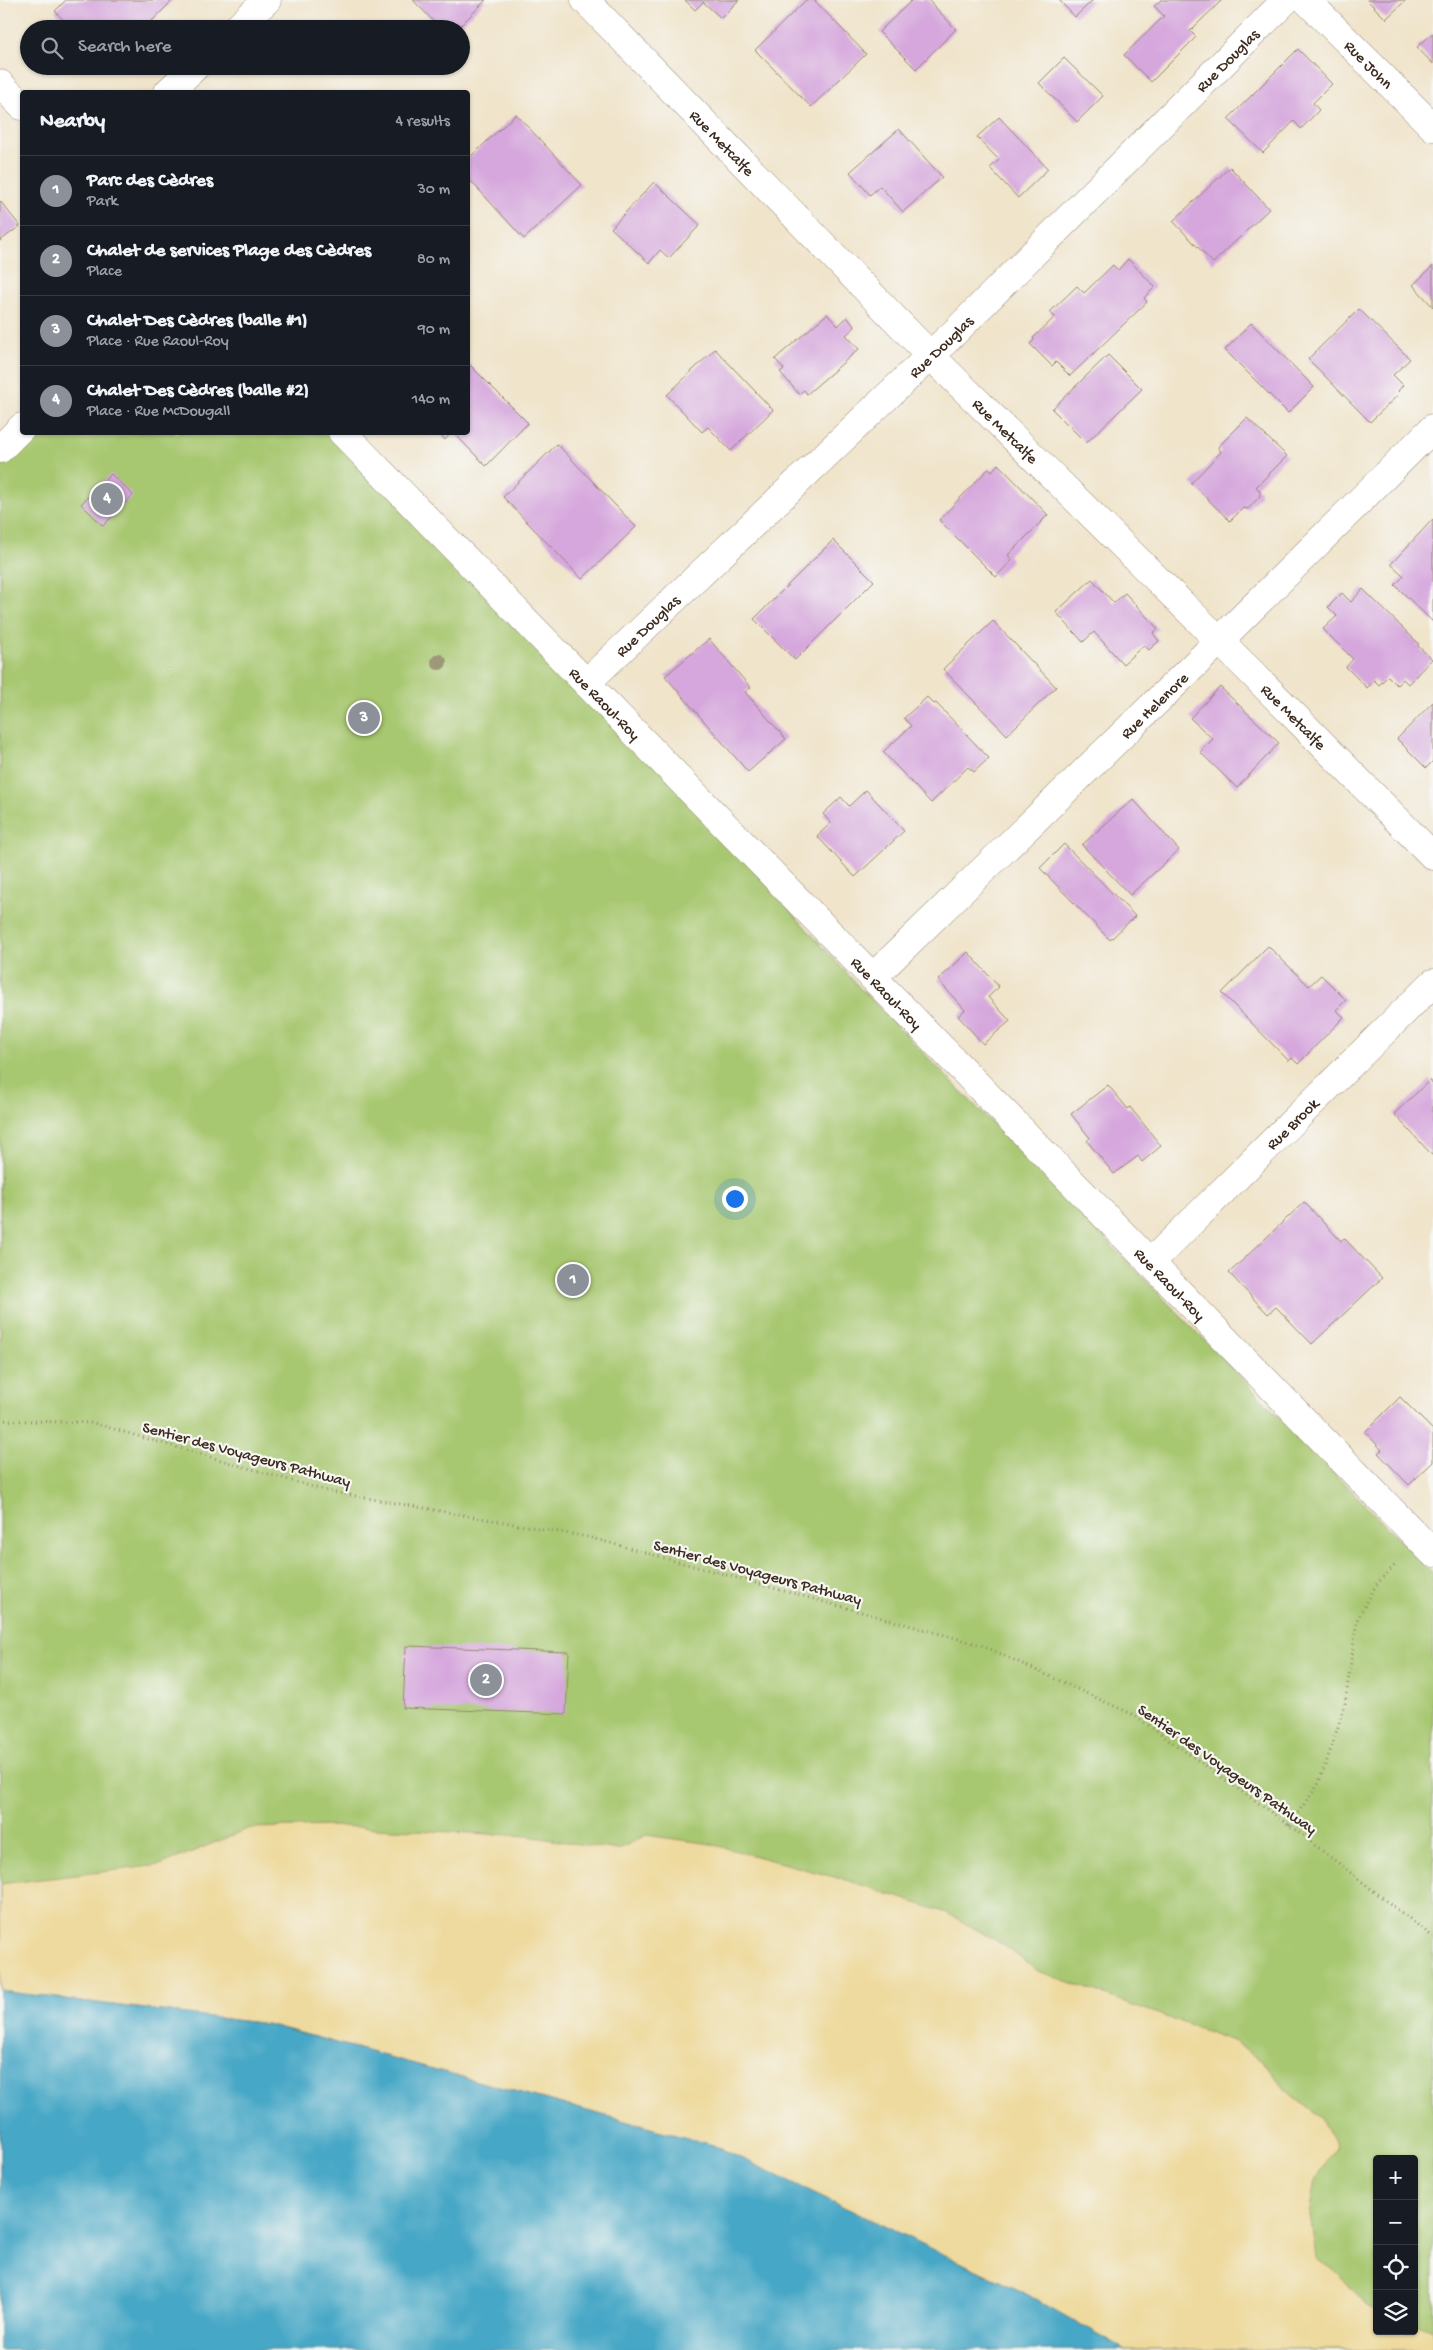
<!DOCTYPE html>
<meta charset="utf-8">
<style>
body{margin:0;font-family:"Gochi Hand",sans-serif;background:#20242c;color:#f1f3f6}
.controls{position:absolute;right:15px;bottom:15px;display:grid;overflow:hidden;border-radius:5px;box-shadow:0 1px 4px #0004}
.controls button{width:45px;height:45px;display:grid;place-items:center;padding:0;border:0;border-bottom:1px solid #363941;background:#171b24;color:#f1f3f6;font:25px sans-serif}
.you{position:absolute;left:734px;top:1198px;width:18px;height:18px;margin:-12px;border:4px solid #fff;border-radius:50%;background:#1a73e8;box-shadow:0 0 0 8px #1a73e833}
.badge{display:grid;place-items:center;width:32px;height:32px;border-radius:50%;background:#8c9099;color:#fff;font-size:16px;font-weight:700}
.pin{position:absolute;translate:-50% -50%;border:2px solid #fff;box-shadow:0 1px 5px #0006}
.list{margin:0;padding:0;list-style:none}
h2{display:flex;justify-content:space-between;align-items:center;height:65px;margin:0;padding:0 20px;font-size:21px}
h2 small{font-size:16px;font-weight:400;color:#9ea1a6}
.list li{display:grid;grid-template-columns:32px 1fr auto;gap:15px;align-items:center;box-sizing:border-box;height:70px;padding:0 20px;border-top:1px solid #363941}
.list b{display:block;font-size:19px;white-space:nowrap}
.list p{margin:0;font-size:16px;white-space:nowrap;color:#9ea1a6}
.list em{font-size:16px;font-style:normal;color:#9ea1a6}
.icon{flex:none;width:28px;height:28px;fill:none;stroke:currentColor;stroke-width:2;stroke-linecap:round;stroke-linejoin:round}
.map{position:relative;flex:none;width:1433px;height:2350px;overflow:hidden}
.search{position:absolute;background:#171b24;box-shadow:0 1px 4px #0004;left:20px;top:20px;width:450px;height:55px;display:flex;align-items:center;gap:12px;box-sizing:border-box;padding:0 18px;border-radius:28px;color:#9ea1a6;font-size:19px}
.panel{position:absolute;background:#171b24;box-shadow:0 1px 4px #0004;left:20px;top:90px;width:450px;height:345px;border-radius:5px}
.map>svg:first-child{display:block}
.green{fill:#a7c76f;stroke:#717846;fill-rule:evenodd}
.sand{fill:#eeda9e;stroke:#94825e}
.water{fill:#47a7c6;stroke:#416872}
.building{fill:#d6a7dd}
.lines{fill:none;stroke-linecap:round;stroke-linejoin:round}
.minor-casing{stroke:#968774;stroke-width:29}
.path{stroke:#968774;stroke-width:3;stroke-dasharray:1 4;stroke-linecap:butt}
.minor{stroke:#fff;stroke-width:28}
.tree{fill:#9e9879}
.labels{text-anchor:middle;stroke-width:4.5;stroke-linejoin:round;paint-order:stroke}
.street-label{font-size:16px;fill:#3b2a1e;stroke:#f6f6f2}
</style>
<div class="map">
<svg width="1433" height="2350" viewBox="0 0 1433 2350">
<rect width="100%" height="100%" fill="#f6f6f2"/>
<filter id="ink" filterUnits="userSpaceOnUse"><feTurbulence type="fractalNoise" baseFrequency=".02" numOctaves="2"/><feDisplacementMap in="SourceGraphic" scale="10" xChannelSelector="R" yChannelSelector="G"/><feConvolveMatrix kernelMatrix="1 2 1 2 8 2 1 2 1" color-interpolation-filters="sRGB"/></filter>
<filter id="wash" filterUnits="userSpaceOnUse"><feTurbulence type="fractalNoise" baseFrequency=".0096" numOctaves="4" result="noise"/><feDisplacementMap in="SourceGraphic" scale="20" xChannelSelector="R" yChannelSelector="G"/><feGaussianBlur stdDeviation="1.12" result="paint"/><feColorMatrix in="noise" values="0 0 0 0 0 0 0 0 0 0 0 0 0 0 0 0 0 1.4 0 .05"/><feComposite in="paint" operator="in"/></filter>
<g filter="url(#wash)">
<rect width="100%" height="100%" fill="#f0e4cb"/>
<path class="green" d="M22 432 342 433 586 683 859 987 1433 1574V2350H1125L1021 2291 713 2145 267 2024 0 1991V449ZM1377 2159H1414V2331H1377Z"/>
<path class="sand" d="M338 1826 527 1836 618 1850 646 1835 711 1844 849 1881 947 1913 1002 1944 1038 1971 1236 2042 1268 2067 1288 2093 1321 2118 1335 2147 1316 2180 1310 2214 1316 2256 1346 2282 1368 2308 1377 2311V2331H1414V2323H1416L1433 2330V2350H1125L1021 2291 713 2145 267 2024 0 1991V1884L160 1865 250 1828Z"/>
<path class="water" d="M0 1991 267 2024 713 2145 1021 2291 1125 2350H0Z"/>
<g id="blocks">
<path class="building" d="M66 0H173L144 29H72L55 11Z
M413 0H486L457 29H441Z
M685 0H739L721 18 703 2 695 10Z
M806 0H814L866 54 811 107 755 50Z
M912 0H928L956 29 916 69 879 32Z
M1059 0H1093L1075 17Z
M1161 0H1222L1190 31 1196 37 1151 82 1124 55 1164 16 1154 6Z
M1367 0H1406L1386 19Z
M1433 33V64L1417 47Z
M1298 49 1332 84 1313 103 1319 110 1301 129 1294 121 1263 153 1228 119Z
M1064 58 1103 96 1077 122 1039 83Z
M516 114 582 185 524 239 468 178V159Z
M999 117 1048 169 1018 198 990 168 999 160 977 137Z
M899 129 942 177 903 212 880 186 870 195 850 172Z
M1230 167 1269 209 1213 263 1173 221Z
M654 182 700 225 669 258 660 250 649 263 611 228Z
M0 201 20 226 0 241Z
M1128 259 1155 287 1144 298 1147 302 1070 376 1056 362 1052 366 1030 344 1034 340 1033 338 1055 317 1050 312 1077 286 1084 293 1113 265 1118 270Z
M1433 266V307L1413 285Z
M1359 309 1410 359 1393 375 1403 385 1398 391 1400 393 1370 422 1308 359Z
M827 314 838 326 847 317 855 327 846 335 859 349 807 394 804 390 799 394 780 372 784 369 775 359Z
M1251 323 1314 387 1288 413 1225 350Z
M715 349 773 410 731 451 708 427 702 432 667 395Z
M1108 355 1142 389 1086 443 1052 409Z
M468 363 528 423 486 466 453 432H468Z
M1247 418 1287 456 1256 487 1260 491V496L1248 509 1243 508 1230 521 1191 483 1221 452 1218 447Z
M438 432H452L445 440Z
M557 444 636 527 582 579 503 497Z
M998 464 1048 515 1008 555 1012 560 996 577 939 520 989 468 992 471Z
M111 474 133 495 103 526 81 504Z
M1433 519V622L1395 585 1404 576 1391 564Z
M833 540 874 581 795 660 754 619Z
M1092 579 1114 603 1125 593 1158 629 1153 633 1159 641 1149 650 1144 645 1123 664 1094 632 1083 642 1056 612Z
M1363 589 1419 644 1417 645 1432 659 1408 684 1403 679 1397 685 1388 676 1379 685 1374 680 1367 688 1346 667 1353 659 1323 629 1337 616 1328 607 1342 593 1351 602Z
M993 621 1056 687 1007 735 943 669Z
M709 639 751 688 745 692 786 739 748 772 665 676Z
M1220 687 1279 743 1237 788 1200 752 1213 739 1190 718Z
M927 697 934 704 936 703 989 758 974 772 968 767 931 803 883 752 911 726 904 718Z
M1433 702V761L1426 768 1397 739Z
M362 703 379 719 365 734 348 717Z
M866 790 904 831 855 877 817 836 831 823 823 814 841 797 849 806Z
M1133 799 1179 850 1130 895 1082 845Z
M1064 844 1135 916 1110 940 1040 868Z
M1268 946 1309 986 1321 975 1346 1000 1336 1010 1344 1017 1298 1064 1292 1058 1289 1061 1222 993Z
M968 952 999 987 988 997 1010 1021 983 1044 958 1016 965 1010 938 980Z
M1430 1080 1433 1084V1156L1394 1114Z
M1108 1085 1128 1109 1130 1107 1161 1146 1142 1162 1138 1156 1114 1174 1087 1141 1090 1138 1071 1114Z
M1304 1202 1341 1241 1344 1238 1382 1278 1312 1344 1276 1307 1268 1314 1229 1273Z
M1400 1397 1433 1430V1462L1409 1485 1378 1453 1382 1450 1365 1432Z
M406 1646 569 1652 566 1714 403 1708Z"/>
</g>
</g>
<g filter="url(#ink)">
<use href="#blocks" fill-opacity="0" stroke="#968774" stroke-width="1"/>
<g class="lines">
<g class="minor-casing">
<g id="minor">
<path id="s1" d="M585 0 930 355 1252 673 1433 856"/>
<path id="s2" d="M1306 0 1433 127"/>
<path d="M236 29 267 0"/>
<path d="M0 84 22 106"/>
<path d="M168 92 196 66"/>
<path id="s3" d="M342 432 1433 1553"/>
<path d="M0 449 22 427"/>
<path id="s4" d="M586 683 956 331 1286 0"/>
<path id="s5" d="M873 977 1219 641 1433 428"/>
<path id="s6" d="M1150 1263 1433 983"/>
</g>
</g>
<path class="path" d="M0 1420 93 1423 327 1491 588 1537 981 1645 1134 1715 1289 1825 1433 1937
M1289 1825 1318 1785 1332 1746 1345 1704 1357 1620 1376 1585 1395 1565"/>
<use href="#minor" class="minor"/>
</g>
<circle class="tree" cx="439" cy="662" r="8"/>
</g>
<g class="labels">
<g class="street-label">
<text dy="6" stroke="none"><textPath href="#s4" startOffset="894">Rue Douglas</textPath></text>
<text dy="6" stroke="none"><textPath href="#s2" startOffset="90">Rue John</textPath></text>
<text dy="6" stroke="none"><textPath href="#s1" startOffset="198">Rue Metcalfe</textPath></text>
<text dy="6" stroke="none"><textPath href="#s4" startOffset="489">Rue Douglas</textPath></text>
<text dy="6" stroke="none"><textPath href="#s1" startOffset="602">Rue Metcalfe</textPath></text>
<text dy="6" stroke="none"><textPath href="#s4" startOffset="84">Rue Douglas</textPath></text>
<text dy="6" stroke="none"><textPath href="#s3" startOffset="378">Rue Raoul-Roy</textPath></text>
<text dy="6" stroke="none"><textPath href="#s5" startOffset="391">Rue Helenore</textPath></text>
<text dy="6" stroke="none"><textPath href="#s1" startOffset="1008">Rue Metcalfe</textPath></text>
<text dy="6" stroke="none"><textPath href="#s3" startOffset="782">Rue Raoul-Roy</textPath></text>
<text dy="6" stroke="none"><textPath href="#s6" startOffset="199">Rue Brook</textPath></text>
<text dy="6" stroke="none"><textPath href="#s3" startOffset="1188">Rue Raoul-Roy</textPath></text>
<text transform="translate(247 1453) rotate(15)" y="6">Sentier des Voyageurs Pathway</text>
<text transform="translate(758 1571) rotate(15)" y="6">Sentier des Voyageurs Pathway</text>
<text transform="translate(1228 1768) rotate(35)" y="6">Sentier des Voyageurs Pathway</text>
</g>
</g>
</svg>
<div class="controls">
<button>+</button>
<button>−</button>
<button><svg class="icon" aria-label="locate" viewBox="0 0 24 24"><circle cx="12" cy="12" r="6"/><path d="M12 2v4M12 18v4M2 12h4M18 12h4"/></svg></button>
<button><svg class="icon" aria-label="layers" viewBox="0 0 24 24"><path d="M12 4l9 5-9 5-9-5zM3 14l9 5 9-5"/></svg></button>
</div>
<div class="you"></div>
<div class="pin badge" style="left:573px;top:1280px">1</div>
<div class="pin badge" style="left:486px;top:1680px">2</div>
<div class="pin badge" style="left:364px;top:718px">3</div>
<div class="pin badge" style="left:107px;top:499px">4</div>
<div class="search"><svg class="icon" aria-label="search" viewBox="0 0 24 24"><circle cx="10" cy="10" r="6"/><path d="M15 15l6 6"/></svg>Search here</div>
<section class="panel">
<h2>Nearby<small>4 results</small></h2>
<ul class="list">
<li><span class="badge">1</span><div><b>Parc des Cèdres</b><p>Park</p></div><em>30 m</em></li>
<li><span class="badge">2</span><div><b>Chalet de services Plage des Cèdres</b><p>Place</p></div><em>80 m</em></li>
<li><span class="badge">3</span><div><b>Chalet Des Cèdres (balle #1)</b><p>Place · Rue Raoul-Roy</p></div><em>90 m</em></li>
<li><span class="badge">4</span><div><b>Chalet Des Cèdres (balle #2)</b><p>Place · Rue McDougall</p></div><em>140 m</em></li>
</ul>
</section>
</div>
